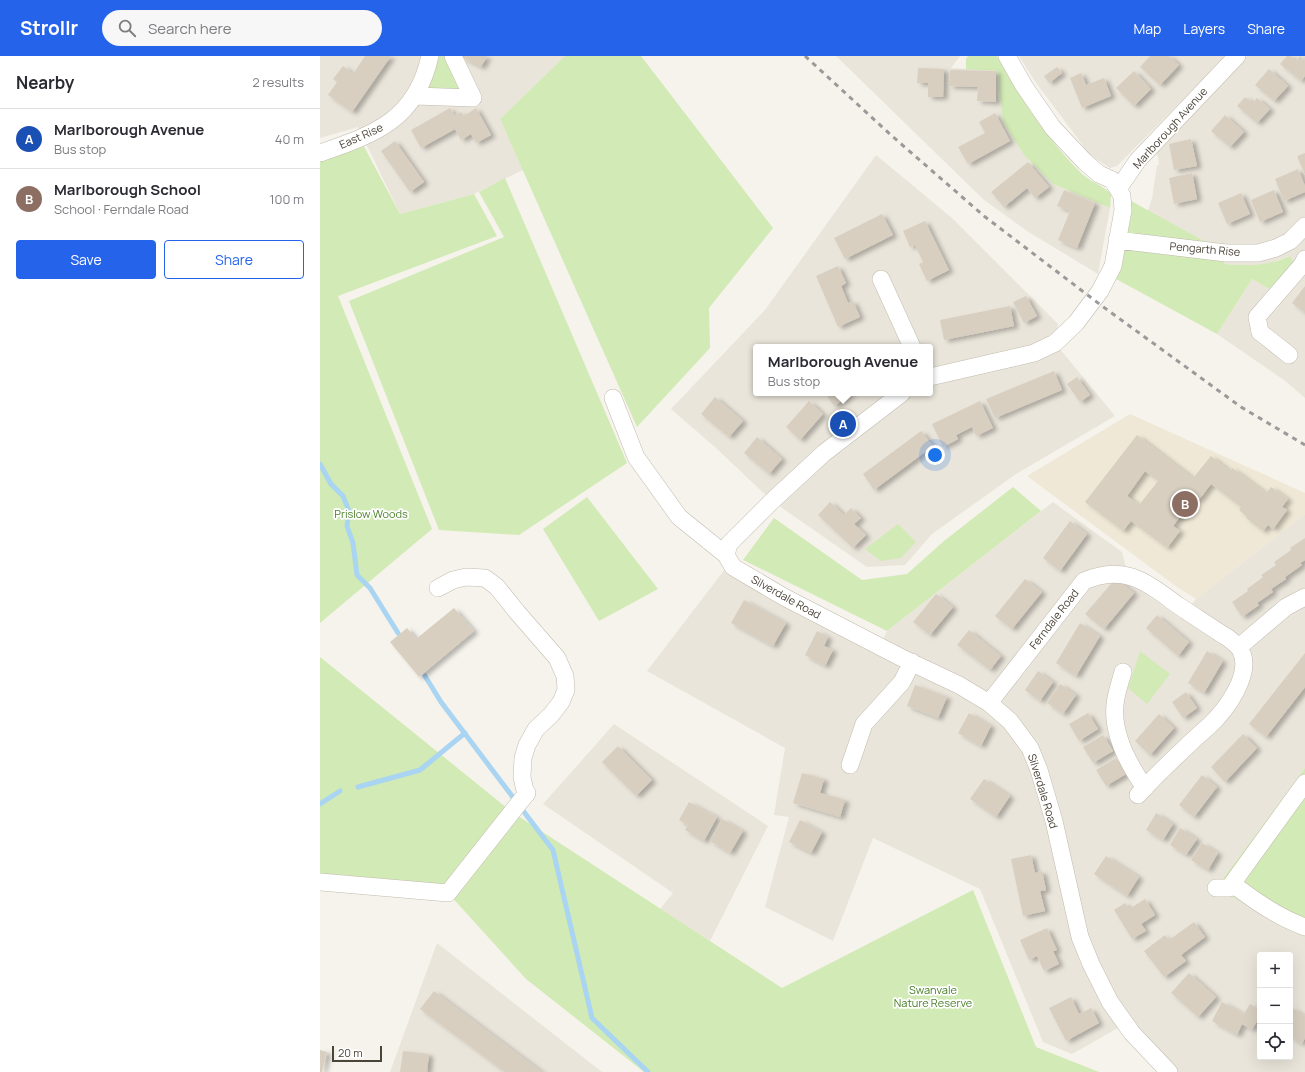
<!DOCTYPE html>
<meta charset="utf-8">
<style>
body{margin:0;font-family:Manrope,sans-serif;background:#f7f7f7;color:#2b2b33}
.controls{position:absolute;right:12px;bottom:12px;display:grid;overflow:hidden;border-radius:4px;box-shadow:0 4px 16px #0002}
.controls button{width:36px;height:36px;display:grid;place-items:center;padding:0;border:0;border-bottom:1px solid #e1e1e2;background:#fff;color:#2b2b33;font:20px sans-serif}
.scale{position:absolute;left:12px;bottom:10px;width:50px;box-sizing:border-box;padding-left:4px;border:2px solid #4b4439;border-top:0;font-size:11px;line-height:14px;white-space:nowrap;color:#4b4439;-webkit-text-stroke:3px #fff;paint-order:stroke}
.you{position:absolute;left:615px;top:399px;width:14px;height:14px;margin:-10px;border:3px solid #fff;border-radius:50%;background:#1a73e8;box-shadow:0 0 0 6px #1a73e833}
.badge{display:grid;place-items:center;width:26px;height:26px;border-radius:50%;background:#2563eb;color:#fff;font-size:13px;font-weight:700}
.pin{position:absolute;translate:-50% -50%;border:2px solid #fff;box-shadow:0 1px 4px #0006}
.popup{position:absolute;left:433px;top:288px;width:180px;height:52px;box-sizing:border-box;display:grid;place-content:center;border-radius:4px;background:#fff;filter:drop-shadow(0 1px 3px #0005);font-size:13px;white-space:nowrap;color:#7c7c81}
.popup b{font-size:15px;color:#2b2b33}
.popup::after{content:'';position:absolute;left:50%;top:100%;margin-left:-8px;border:8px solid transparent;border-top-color:#fff}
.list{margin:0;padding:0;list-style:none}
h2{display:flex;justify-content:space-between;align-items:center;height:52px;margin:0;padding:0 16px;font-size:17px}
h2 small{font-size:13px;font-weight:400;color:#7c7c81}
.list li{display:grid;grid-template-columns:26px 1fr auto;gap:12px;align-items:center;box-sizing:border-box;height:60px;padding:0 16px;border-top:1px solid #e1e1e2}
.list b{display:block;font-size:15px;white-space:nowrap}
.list p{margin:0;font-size:13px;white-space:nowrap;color:#7c7c81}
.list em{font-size:13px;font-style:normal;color:#7c7c81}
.actions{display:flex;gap:8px;padding:12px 16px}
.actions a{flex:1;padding:9px 0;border:1px solid #2563eb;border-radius:4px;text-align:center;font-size:14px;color:#2563eb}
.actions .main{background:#2563eb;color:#fff}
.icon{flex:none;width:22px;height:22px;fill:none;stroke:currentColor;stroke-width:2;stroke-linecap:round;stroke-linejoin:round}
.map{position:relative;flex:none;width:985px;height:1016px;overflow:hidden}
header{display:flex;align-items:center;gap:24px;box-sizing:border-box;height:56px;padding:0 20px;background:#2563eb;color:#fff}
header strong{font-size:19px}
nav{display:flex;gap:22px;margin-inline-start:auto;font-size:14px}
.search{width:280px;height:36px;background:#f7f7f7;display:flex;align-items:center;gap:10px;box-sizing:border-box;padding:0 14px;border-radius:22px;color:#7c7c81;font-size:15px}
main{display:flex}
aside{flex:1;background:#fff}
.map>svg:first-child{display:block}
.residential{fill:#eae5da;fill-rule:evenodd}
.education{fill:#efe8d6}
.green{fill:#d2eab5}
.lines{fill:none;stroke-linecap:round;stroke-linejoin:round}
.stream{stroke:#a9d4f2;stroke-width:5}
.building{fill:#d8cfc1;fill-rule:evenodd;filter:url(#shadow)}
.minor-casing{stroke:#c2bbae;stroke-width:18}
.minor{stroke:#fff;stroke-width:17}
.rail{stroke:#9a9a9a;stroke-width:3;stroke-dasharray:5 5;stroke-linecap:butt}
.labels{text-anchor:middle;stroke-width:3.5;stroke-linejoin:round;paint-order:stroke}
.street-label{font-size:11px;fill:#4b4439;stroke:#fff}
.park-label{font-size:11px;fill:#4a7f2a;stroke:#fff}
</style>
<header>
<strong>Strollr</strong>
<div class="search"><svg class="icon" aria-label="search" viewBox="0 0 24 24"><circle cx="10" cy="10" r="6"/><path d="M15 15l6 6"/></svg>Search here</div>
<nav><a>Map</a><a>Layers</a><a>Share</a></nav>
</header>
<main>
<aside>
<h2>Nearby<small>2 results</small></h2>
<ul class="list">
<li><span class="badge" style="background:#1a4fb4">A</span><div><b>Marlborough Avenue</b><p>Bus stop</p></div><em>40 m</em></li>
<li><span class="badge" style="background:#8d6e63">B</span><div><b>Marlborough School</b><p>School · Ferndale Road</p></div><em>100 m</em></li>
</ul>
<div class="actions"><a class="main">Save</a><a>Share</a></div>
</aside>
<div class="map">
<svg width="985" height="1016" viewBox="0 0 985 1016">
<defs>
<filter id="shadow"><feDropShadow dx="4.5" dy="2.5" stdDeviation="2" flood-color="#0004"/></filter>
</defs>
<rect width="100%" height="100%" fill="#f6f3ec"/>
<path class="residential" d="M0 0H245L180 63 203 114 154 138 80 158 38 71 0 82Z
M516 0H640L631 12 678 15 679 34 683 66 704 99 733 128 790 152 778 218 707 175 664 144Z
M699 0H906L797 110 790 112 770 99 714 24Z
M927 0H985V342L964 324 897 278 932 223 953 235 969 200 950 207 932 210 904 208 906 197 828 155 832 142 837 109H839L838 101 835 95Z
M556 99 632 162 738 268 735 287 795 360 696 418 612 478 585 509 547 511 452 445 396 392 351 353 445 254ZM436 291H610V337H436Z
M733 446 802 496 810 527 860 562 876 543 985 458V712L896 832 985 881V1016H858L812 964 752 998 723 986 660 833 553 782 513 885 445 851 469 761 454 759 465 692 327 615 405 513 558 595 567 575ZM940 899H970V1001H940Z
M294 668 448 770 390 885 340 853 353 837 223 748Z
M117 887 282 1016H70Z"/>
<path class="education" d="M810 358 985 437V458L876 543 857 531 707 420Z"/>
<path class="green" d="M118 0H129L146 39 104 37Z
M245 0H321L453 172 389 252 390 292 317 371 180 63Z
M648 0H677C699 41 728 84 761 117 770 126 783 129 791 138L790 152 733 128 704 99 683 66 679 34 678 15 646 13V3Z
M40 83 80 158 154 138 177 180 18 240 112 473 0 567V97Z
M185 122 307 407 199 479 119 474 29 245 184 181 159 136Z
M802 140 906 197 904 208C929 210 947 210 970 200L973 206 972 211 953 235 932 223 897 278 798 224 788 220Z
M693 431 721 455 567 575 423 504 454 462 542 524 587 518 624 485Z
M267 441 338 533 279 565 223 473Z
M578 468 596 486 581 502 561 505 545 493Z
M820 595 850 618 827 648 808 632Z
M0 601 192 756 462 932 653 834 716 991 779 1016H324L206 923 128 837 0 826Z
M985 712V881L896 832Z"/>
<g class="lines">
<path class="stream" d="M0 408 11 428 23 440 29 455 27 470 33 487 37 519 50 532 78 577
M105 620 121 646 195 744
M38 731 100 714 145 677
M0 748 20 735
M201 752 233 794 272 962 328 1016"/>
</g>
<path class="building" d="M45 0H71L32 56 8 39 17 26 13 23 23 10 33 18Z
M139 0H167L161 11Z
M830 0H849L859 9 840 29 820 11Z
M967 0H970L976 5 980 0 985 4V20L981 25 960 8Z
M737 11 742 17 729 27 724 20Z
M598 12 624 13 623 41H608V27H597Z
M949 13 968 30 954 45 935 29Z
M630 14 676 15V46L657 45 658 31 629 30Z
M814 15 831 33 814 50 796 32Z
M761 17 766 29 784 22 791 40 762 52 750 22Z
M925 41 933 47 937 42 950 53 937 67 917 50Z
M130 52 134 59 141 56 144 60 156 52 171 79 156 87 151 78 141 84 135 73 101 92 91 74Z
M675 57 690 85 648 108 638 91 665 77 659 66Z
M905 59 924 76 910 91 891 75Z
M871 83 877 110 854 114 849 88Z
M75 85 104 126 90 136 61 95Z
M985 97V119L977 100Z
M708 106 729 131 715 142 707 132 684 151 671 136Z
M978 113 985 130V136L964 145 955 123Z
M872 117 877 143 854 148 849 122Z
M744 134 775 147 757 192 738 184 750 155 737 150Z
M954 134 963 156 940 166 931 144Z
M921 137 930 158 907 168 898 147Z
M562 158 573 179 525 203 514 182Z
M605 165 629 214 607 225 599 208 603 206 595 189 590 191 583 175Z
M518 210 526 227 521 230 528 247 533 245 540 261 518 271 496 220Z
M985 230V257L972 247Z
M706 240 717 260 704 267 693 246Z
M690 250 694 270 624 284 620 264Z
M734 315 742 334 675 362 666 343Z
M757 321 770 339 760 346 747 328Z
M505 337H533L514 350Z
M395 341 423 365 409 381 381 358Z
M489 345 503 358 480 384 466 371Z
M660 345 673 372 656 380 652 371 636 379 638 383 623 391 612 368Z
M601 375 613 390 554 434 543 418Z
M817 379 873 422 891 400 910 415 912 412 946 437 951 431 968 443 962 451 967 454 953 473 948 469 943 475 926 462 927 461 919 454 921 451 891 428 878 445 874 442 853 470 860 475 847 492 811 465 803 475 765 446ZM825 415 838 425 819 449 807 440Z
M437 381 462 403 449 418 424 397Z
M510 446 524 459 531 452 541 462 534 468 546 479 533 492 498 459Z
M750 465 767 478 740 515 723 502Z
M985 482V504L980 507 982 509 965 521 966 523 951 533 953 536 937 547 939 549 922 561 912 546 928 535 927 533 943 521 941 519 956 509 954 506 971 494 970 492Z
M796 522 814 537 784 573 765 558Z
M705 523 722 536 692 573 675 560Z
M616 538 633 551 610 579 593 566Z
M424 544 466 567 453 590 411 567Z
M134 552 154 575 99 621 70 586 87 572 96 583Z
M837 559 869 586 858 600 826 572Z
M760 567 780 580 756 620 736 607Z
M649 574 681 600 670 614 637 589Z
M497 575 508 581 504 590 513 594 505 610 485 599Z
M887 595 903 605 884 637 868 627Z
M985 597V631L946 681 929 668Z
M718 615 733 626 720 645 705 634Z
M740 628 756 639 743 658 727 647Z
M595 629 627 641 618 662 587 650Z
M866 636 877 652 863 662 852 646Z
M649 657 671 670 661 690 638 677Z
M768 657 778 673 759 685 749 668Z
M839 658 854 672 830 699 815 685Z
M923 678 937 692 905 726 891 711Z
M783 679 793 695 773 707 763 691Z
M298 690 332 724 316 740 282 706Z
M796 702 806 718 786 730 776 714Z
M482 717 504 723 500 737 525 744 520 761 473 747Z
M882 719 897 731 874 761 859 749Z
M664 723 690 740 676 761 650 743Z
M369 746 397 761 384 785 365 774 368 769 359 764Z
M836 757 853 768 843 784 826 774Z
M402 763 423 775 410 797 390 785Z
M480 764 502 776 491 797 469 786Z
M860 772 877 783 866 799 850 789Z
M882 787 898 797 888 814 871 804Z
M711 799 715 817 722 815 726 834 720 835 725 855 703 860 691 803Z
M786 800 819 821 807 840 774 818Z
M825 843 835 859 821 868 826 875 812 883 794 854 805 847 809 853Z
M874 866 885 881 861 899 866 905 844 921 824 895 845 879 849 884Z
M727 872 737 894 733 895 739 908 724 915 717 900 709 904 700 884Z
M869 917 896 941 878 961 851 937Z
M114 935 222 1016H185L100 953Z
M751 941 759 958 771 952 779 967 746 985 729 952Z
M902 946 924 958 930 948 940 954V959L932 974 922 968 917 979 892 965Z
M970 951 985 960V982L982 988 970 981Z
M0 994 7 996 2 1016H0Z
M83 995 109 998 107 1016H80Z"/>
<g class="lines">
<g class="minor-casing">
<path id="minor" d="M687 0 704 30 733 72 765 106 779 118 792 124 798 133
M95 40 153 42 133 0
M0 97C55 78 96 64 110 0
M797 184 906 197H938L956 192 970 185 985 170
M561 223 592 291
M969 299 940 276 937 261 982 209 985 203
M610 321 714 297 735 287 756 267 780 235 793 210 803 154 802 140 798 133 818 104 917 0
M293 342 316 401 359 461 406 499 413 511 464 541 586 604 639 629 669 647 690 665 710 692 719 714 734 765 760 881 771 908 790 946 812 977 849 1016
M406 499 409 488 452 445 504 397 582 337
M118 532 133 524 146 521 165 522 177 531 197 556 237 602 245 620 246 634 241 646 231 659 216 673 207 689 203 702 202 721 206 739
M919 591 966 551 985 541
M803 616C800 627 796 637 795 649 792 678 809 709 825 732
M669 647 764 525C805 507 827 527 859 550 876 561 892 572 908 582 912 585 917 589 920 593 934 617 906 654 889 670 881 677 873 684 866 691 850 706 833 722 818 739
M530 709 544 668 582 626 592 606
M0 826 128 837 207 737
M896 832H909L985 727
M918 832C939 848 960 862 985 871"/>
</g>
<use href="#minor" class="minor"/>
<path class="rail" d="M485 0 572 80 664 160 782 250 921 351 985 389"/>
</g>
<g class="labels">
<g class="street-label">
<text transform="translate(850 72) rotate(-48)" y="4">Marlborough Avenue</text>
<text transform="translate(41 80) rotate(-24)" y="4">East Rise</text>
<text transform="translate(885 193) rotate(5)" y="4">Pengarth Rise</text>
<text transform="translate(466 541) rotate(29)" y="4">Silverdale Road</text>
<text transform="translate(734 563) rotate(-52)" y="4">Ferndale Road</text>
<text transform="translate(723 735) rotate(73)" y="4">Silverdale Road</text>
</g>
<g class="park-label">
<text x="51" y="462">Prislow Woods</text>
<text x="613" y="938">Swanvale<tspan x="613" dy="13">Nature Reserve</tspan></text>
</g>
</g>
</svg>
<div class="controls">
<button>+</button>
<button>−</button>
<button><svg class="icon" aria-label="locate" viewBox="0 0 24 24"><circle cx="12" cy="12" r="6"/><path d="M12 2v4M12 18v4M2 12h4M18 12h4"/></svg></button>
</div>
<div class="scale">20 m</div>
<div class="you"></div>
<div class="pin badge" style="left:523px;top:368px;background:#1a4fb4">A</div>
<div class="popup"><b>Marlborough Avenue</b>Bus stop</div>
<div class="pin badge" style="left:865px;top:448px;background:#8d6e63">B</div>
</div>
</main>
